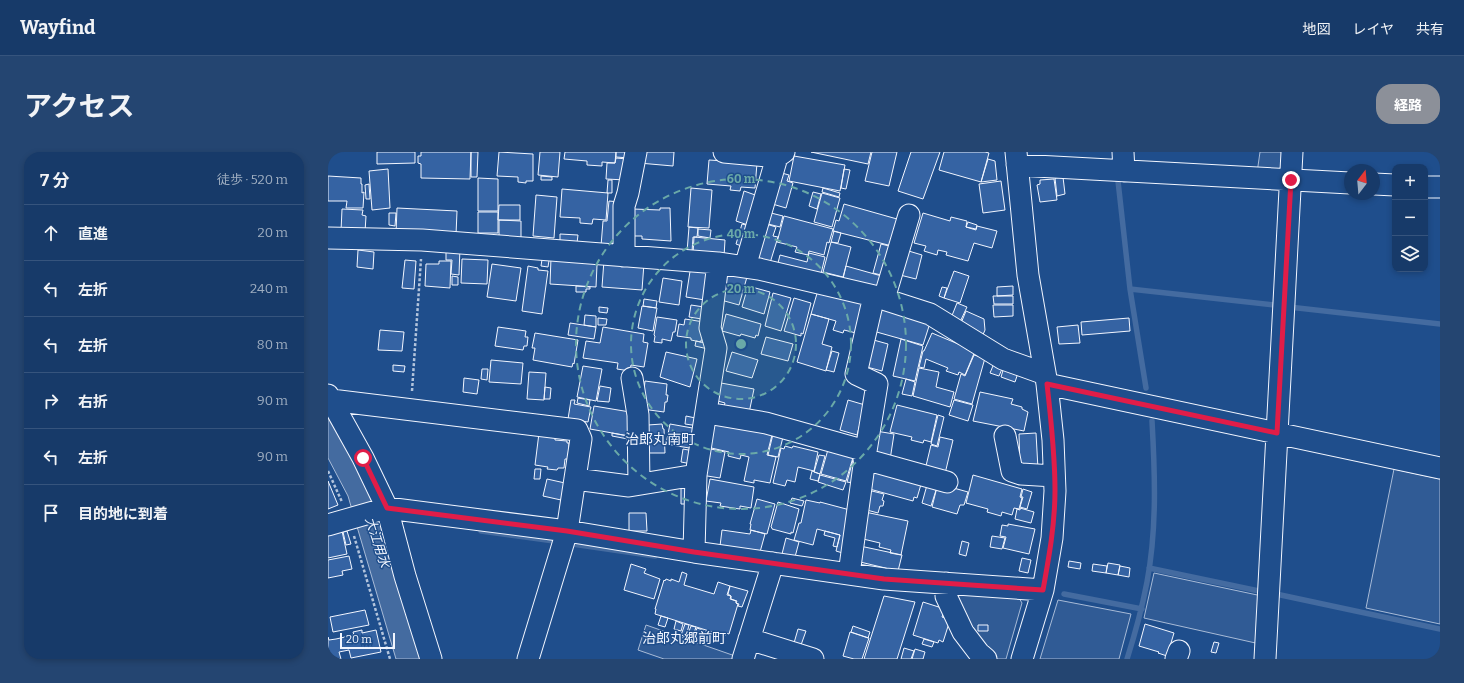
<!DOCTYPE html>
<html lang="ja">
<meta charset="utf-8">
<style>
body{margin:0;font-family:Bitter,"Noto Sans JP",serif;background:#244571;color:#f1f3f6}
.controls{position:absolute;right:12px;top:12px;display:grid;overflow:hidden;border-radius:8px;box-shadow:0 2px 6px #0003}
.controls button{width:36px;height:36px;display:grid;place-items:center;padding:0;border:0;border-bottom:1px solid #36547d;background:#173a69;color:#f1f3f6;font:20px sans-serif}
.compass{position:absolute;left:1016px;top:12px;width:36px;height:36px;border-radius:50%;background:#173a69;box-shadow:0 2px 6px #0003;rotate:16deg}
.scale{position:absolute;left:12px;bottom:10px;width:55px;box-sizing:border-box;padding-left:4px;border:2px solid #f2f6ff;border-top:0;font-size:11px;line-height:14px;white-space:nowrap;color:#f2f6ff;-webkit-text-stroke:3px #1f4e8c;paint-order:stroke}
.stop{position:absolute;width:12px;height:12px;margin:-9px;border:3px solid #e11d48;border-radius:50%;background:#fff}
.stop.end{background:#e11d48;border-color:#fff;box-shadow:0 1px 4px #0008}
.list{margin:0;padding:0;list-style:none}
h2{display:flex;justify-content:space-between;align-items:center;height:52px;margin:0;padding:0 16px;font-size:17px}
h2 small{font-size:13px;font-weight:400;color:#9eadc0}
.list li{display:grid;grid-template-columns:26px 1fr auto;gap:12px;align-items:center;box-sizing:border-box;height:56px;padding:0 16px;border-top:1px solid #36547d}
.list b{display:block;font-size:15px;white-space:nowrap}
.list em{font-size:13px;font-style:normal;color:#9eadc0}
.icon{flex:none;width:22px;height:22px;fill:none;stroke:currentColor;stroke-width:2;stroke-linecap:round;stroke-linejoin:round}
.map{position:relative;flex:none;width:1112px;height:507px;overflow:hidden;border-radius:16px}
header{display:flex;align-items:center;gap:24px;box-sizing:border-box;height:56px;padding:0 20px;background:#173a69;border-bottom:1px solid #36547d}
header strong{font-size:19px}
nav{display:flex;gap:22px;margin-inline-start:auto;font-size:14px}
.intro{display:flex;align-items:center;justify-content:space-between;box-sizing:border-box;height:96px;padding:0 24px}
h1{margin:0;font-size:28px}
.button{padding:10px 18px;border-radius:16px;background:#8c9099;color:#fff;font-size:14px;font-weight:700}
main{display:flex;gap:24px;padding:0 24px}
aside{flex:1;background:#173a69;border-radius:16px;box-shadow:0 2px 6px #0003}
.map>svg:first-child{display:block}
.green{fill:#305b95;stroke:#a8bbd7}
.water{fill:#446ba0;stroke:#a8bbd7}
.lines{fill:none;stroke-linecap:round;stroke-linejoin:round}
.stream{stroke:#446ba0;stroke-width:5.5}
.building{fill:#3563a3;stroke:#f2f6ff}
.minor-casing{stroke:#f2f6ff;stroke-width:23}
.path{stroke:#b3c4dc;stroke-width:2.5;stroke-dasharray:3 2;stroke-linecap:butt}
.minor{stroke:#1f4e8c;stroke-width:21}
.route{stroke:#e11d48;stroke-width:5}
.ring{fill:none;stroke:#6aa9a8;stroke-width:2;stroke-dasharray:7 5}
.labels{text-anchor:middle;stroke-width:3;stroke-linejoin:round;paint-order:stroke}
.water-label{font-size:13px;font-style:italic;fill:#f2f6ff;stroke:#1f4e8c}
.quarter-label{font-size:14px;fill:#f2f6ff;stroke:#1f4e8c}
.centre{fill:#6aa9a8;stroke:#1f4e8c;stroke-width:2}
.ring-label{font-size:12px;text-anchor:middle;font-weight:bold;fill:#6aa9a8;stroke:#1f4e8c;stroke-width:3;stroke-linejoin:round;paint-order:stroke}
</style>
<header>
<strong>Wayfind</strong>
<nav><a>地図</a><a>レイヤ</a><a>共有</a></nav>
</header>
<div class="intro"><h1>アクセス</h1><a class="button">経路</a></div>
<main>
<aside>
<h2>7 分<small>徒歩 · 520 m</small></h2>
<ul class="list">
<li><svg class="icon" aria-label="ahead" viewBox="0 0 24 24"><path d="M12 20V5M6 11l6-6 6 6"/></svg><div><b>直進</b></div><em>20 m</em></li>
<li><svg class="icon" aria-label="left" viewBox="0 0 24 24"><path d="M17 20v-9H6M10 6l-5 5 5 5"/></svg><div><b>左折</b></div><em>240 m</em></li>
<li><svg class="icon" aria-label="left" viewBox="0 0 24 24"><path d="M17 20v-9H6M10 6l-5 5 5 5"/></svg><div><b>左折</b></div><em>80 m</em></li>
<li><svg class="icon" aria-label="right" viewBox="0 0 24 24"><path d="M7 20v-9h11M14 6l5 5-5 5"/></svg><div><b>右折</b></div><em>90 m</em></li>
<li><svg class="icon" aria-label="left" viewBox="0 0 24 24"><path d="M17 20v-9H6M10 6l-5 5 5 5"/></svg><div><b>左折</b></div><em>90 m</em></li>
<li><svg class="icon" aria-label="arrive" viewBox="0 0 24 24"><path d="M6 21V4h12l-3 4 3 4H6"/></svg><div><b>目的地に到着</b></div></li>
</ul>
</aside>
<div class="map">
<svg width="1112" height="507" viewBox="0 0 1112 507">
<rect width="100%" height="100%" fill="#1f4e8c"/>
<path class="green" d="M932 0H959L958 16 929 21Z
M1066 317 1112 327V472L1038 456Z
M826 421 934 444 932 492 816 466Z
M627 440 688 441 694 451 678 507H665L655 499Z
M730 448 803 462 791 507H712Z
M318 473 410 505 409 507H336L310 498Z"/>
<path class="water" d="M0 259 48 349 95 507H68L20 344 0 306Z"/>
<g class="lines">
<path class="stream" d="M790 29 802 137 818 236
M802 137 947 153
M961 155 1112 172
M153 379 226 389
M244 392 327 404
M821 416 931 439
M736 442 814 457
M948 442 1112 477
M799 507C807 482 814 456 819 430 829 377 827 322 824 269"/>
</g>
<path class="building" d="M49 0H87V11L49 12Z
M93 0H143L142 27 93 26V12L90 11V4H93Z
M143 0H150L149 25H143Z
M171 0 205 2V29H198V31L190 30V25L169 24Z
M212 0H232L230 25 210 23Z
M237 0H288L287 11 274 10V14L259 13V9L236 7Z
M288 0H301V6L288 5Z
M312 0H346L345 14 311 11Z
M483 0H543L540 12Z
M544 0H569L561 34 537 29Z
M583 0H612L595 47 570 39Z
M616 0H657L661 1 653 30 611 18Z
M466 4 517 13 512 39 461 29Z
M288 6 299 7 298 28 278 27 279 11H287Z
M660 7 667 9 669 28 653 30Z
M381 8 429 11 427 36 413 35 412 39 402 38 403 34 379 32Z
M60 17 62 56 44 58 41 19Z
M516 17 522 18 518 37 513 36Z
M450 20 461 23 459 29 465 31 458 56 441 51Z
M0 24 33 26V32H34V41L36 40 35 56H18L19 49H0Z
M213 24 224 25V28H213Z
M735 25 737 42 729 44 727 26Z
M150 26 170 27V59H150Z
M726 27 729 48 712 50 709 33 712 32V28Z
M280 28H284V41H279Z
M673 29 677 58 655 61 651 32Z
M41 32 42 47H38L37 33Z
M363 36 384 38 381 76 360 75Z
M495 36 512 41 511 45 494 40Z
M234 37 280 41 278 68 265 67 264 72 252 71V66L232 65Z
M416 39 430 44 420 73 408 69Z
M485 40 493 42 489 57 481 54Z
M494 41 512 46 504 75 486 70Z
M208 43 229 45 226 86 205 84Z
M281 49 291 50 289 95 273 94 275 69H279Z
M516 52 569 67 564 94 505 79 508 68 511 69Z
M171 53H192V68H170Z
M69 56 129 59 128 83 68 81Z
M332 56H342L343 89 314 87V84H304L305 57 332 58Z
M14 57 35 58 34 63 38 64 37 80 13 79Z
M150 60H170V81H150Z
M61 61H68L67 74 61 73Z
M443 61 455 64 452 75 440 72Z
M595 61 622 69 623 65 639 69 638 75 648 78 649 74 669 79 664 96 646 91 640 109 618 103 619 100 610 98 609 103 596 99 598 94 586 91Z
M456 64 505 77 501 91 499 90 496 103 481 99 480 103 467 100 469 95 449 90Z
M171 68 193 69V86H171Z
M640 70 649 73 648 77 638 75Z
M435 71 448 75 445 84 450 85 442 111 425 106Z
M414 72 422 74 416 95 408 92Z
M361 75 370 76 369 85H365L364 100H359Z
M370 77 383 78 382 86 370 84Z
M506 79 513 81 510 91 503 90Z
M232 82 250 83 249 91 232 89Z
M366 85 397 88 396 105 365 102Z
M503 90 523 95 515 125 495 120Z
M553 92 565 95 557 124 545 121Z
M118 94 132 95 131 123 123 122 124 108H118Z
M574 97 594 103 588 127 568 122Z
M30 98 46 100 45 117 29 115Z
M215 101 222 102 220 115 213 114Z
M481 101 497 105 492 126 449 115 452 103 479 110Z
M223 106 268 109V113H269L268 135 222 132Z
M134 107 160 108 159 132 133 131Z
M77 108 88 109 86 137 74 136Z
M276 108 316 111 314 138 274 135Z
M111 109H123L122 136 97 134 98 112H111Z
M164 112 193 116 188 149 159 145Z
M363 113 382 117 377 148 358 145Z
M200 114 210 116V118L220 119 214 162 194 159Z
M518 114 557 125 553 142 514 131Z
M398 119 419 125 411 153 393 148Z
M626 119 641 124 632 151 616 146Z
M124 124 130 125V133H124Z
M335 126 354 129 351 153 331 150Z
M248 134 262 135V137H258V140H248Z
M420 134 442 140 436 162 414 155Z
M685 134V143L669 144V135Z
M614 135 619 136 616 146 611 144Z
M490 138 536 151 528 181 516 178 515 181 505 178 508 169 483 162Z
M445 141 463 146 453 179 437 174Z
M665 144H685V152H666Z
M466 146 483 151 475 182 473 181V184L456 179Z
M316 147 329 149 328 156 315 154Z
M629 151 639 155 632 170 623 166Z
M363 153 376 155 374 167 361 165Z
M665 153H685V164L666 165Z
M314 154 329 156 325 179 310 176Z
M271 155 280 156 279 161 271 160Z
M552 155 602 171 595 193 545 179Z
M638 159 656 167 657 178 654 185 631 176Z
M398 162 433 172 430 184 428 183 427 186 413 182 412 184 394 179Z
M483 162 501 167 494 192 504 195 498 219 469 210Z
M257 163 268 164V175L256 173Z
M329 165 349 168 347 180H345L343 189 334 187V191L326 190 327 184 326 183Z
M270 166 279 167 278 173H270Z
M801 166 802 179 754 183 753 170Z
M357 167 376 170 375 188H373V190L363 188V186L349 184 351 172 356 173Z
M242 171 268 175 266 187 240 183Z
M750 173 752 191 731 192 729 175Z
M170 175 198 179 197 185H200L199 194H196L195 198 167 194Z
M275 175 316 182 315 190 320 191 316 215 303 213 302 219 289 217 290 211 255 206 258 189 272 191Z
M52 178 76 180 74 199 50 198Z
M207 181 250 188 246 212 245 211 244 215 205 208 207 196H204Z
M604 181 647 199 637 223 631 220 630 223 618 219 620 216 598 207 596 216 591 215 595 199H596Z
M438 185 465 192 460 209 433 202Z
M542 187 560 192 554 219 535 214Z
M573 187 595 194 587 229 565 224Z
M368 189 381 192 380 197 367 194Z
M504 199 511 201 506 220 498 218Z
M338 200 369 207 362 235 332 225Z
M404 200 430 208 424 226 398 219Z
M646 203 657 206 644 252 626 247 633 222 637 224Z
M163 208 195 211 193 232 161 230Z
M667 209 676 212 671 224 662 221Z
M65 213 77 214 76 220 65 219Z
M255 214 274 217 268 249 249 245Z
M676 215 690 221 687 230 673 225Z
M591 216 611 220 608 235 626 240 622 255 585 244Z
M154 217H160L159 228 153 227Z
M201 220 218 221 216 248 199 247Z
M136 226 151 228 149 242 135 240Z
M578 227 587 230 584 244 574 242Z
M317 229 339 232 338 243H340L339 250H337L336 260 314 257Z
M393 231 426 237 421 261 396 254 397 251 390 249Z
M272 234 283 236 281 250 269 249Z
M217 235 223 236 222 247H216Z
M652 240 685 247 683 252 694 255V257L700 260 696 279 645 269Z
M250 246 262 248 261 254 249 251Z
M243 248H247L246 252 263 255 260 270 240 267Z
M520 248 537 253 529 283 512 278Z
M626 248 645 253 640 269 621 263Z
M569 253 609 263 603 290 596 288 595 291 583 288 584 285 562 280Z
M266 254 302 260 301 284 262 277Z
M610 263 616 265 609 294 603 292Z
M358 264 372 267 371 274 357 272Z
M386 268 445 279 439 303 448 305 442 331 426 328V331L416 329 421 305 413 303 412 307 400 304 401 300 379 295Z
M334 272 335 277H336L337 301H317L320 273Z
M342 272 370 277 367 297 338 292Z
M548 279 566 282 562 308 543 304Z
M211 281 227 283V288L239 289V291H241L240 307H237L236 316H230L229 318 219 317 220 315 207 313Z
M284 281 300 284V287L284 284Z
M708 281 710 317 692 318 691 282Z
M445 282 455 285 450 305 440 303Z
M612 285 625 288 616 326 597 318 603 293 610 295Z
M457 294 464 296 465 294 490 300 486 319 470 315 467 330 459 328 457 334 445 331 453 296 456 297Z
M501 294 526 302 518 329 493 322Z
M378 296 397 300 392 326 373 323Z
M355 297 366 299 364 312 353 310Z
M491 303 497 304 492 322 486 320Z
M526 304 532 306 525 331 519 330Z
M545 312 594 329 589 346 586 345 585 349 538 336Z
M207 317H213L212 327H206Z
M484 319 492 322 490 329 482 327Z
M492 323 518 330 515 338 490 330Z
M645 323 694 337 692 345 694 346 691 357 686 356 684 363 674 360 673 364 659 360 660 357 638 351Z
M219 327 237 331 233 348 215 344Z
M382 327 426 335 423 356 412 354V357L392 354 393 351 378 349Z
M0 329 10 353 0 357Z
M599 333 609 335 603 354 594 351Z
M609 335H622L640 340 636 353H632L629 362 604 355Z
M353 336H362V352H353Z
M695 337 704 340 699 357 692 355 695 345H693Z
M540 338 556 342 554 348 556 349 555 354H552L550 361 535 357Z
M464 346 476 349 474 354 462 351Z
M429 347 447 352 439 382 422 378 423 372H422Z
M478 348 492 351V350L522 358 518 402 508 399 512 383 489 377 485 393 466 388 471 371H473Z
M450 350 471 357 465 381 463 380V382L444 377V376L443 375Z
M692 356 706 360 703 371 687 367 689 357 692 358Z
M537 360 580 369 573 403 562 401 563 398 551 395 552 391 531 386Z
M301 361H318L319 379H301Z
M680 372 707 377 701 402 675 396 678 385 672 384 674 373 680 374Z
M394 378 422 382 423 378 437 382 432 400 392 394Z
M14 379 19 402 0 406V382Z
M19 379 23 392 18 393 15 380Z
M497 379 512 383 509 395 505 394 507 386 496 383Z
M664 384 677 386 674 397 662 395Z
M458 386 471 390 467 405 454 402Z
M634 389 641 391 638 404 631 402Z
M532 394 574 403 570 419 528 409Z
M21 404 24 417 14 419 15 423 0 426V408Z
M694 406 703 408 700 421 691 419Z
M741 409 753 411 752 417 740 415Z
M780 411 792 413 790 423 778 421Z
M303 412 318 417 316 421 332 427 326 447 296 438Z
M765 412 779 414 778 421 764 419Z
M792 414 802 416 801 425 790 423Z
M354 420 359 422 356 433 386 442 390 430 402 434 399 443 403 444 402 447 408 449V451L410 452 401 482 398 481 397 484 327 462 328 457H327L336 428 337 429 338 427 343 429V427L351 430Z
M402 434 420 439 414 455 410 454 411 452 408 451 409 449 403 447V444L400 442Z
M556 444 587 450 569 507H536Z
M595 450 617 457 614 465 622 468 615 490 611 488 610 491 585 483Z
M37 458 41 473 5 480 2 465Z
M333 464 340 466 337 475 330 473Z
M348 469 355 472 353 479 346 477Z
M357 472 361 473 358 485 353 483Z
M817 472 846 481 839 504 830 501 831 500 811 494Z
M650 473H660V479H650Z
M363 474 368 475 365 484 360 482Z
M525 474 542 480 540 486 523 480Z
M369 476 375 478 372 487 366 484Z
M470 477 478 479 473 493 466 491Z
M34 478V481L48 478 53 500 23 506 21 498 11 500 13 507H0V485L1 488 8 487 26 483 25 480Z
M377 480 381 481 378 492 373 490Z
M522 480 541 486 534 507H526L515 504Z
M596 487 606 490 604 495 594 492Z
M886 490 891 491 888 501 883 500Z
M576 496 586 499 583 507H573Z
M587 497 597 500 595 507H584Z"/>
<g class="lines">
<g class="minor-casing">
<path id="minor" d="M396 0 449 5 456 0
M688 0 700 123 719 232 725 288 727 339 724 386 715 438 694 507
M795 0 796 19
M689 13 1022 31
M1046 32 1067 33
M1097 35H1112
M0 86 94 88 390 111 431 117 546 144 602 162 675 207 717 222
M296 104V54L300 41 308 0
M417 115 449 5
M556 147 581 63
M304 226 310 263 311 332
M719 232 1112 316
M0 243 35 306 59 356 77 424 103 507
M3 248 249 278 253 287 239 379 200 507
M379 261 438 271 538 299
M677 284 684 319 693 322 726 324
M536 307 619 330
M247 327 301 334 368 323
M0 373 59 356 239 379 366 400 556 427 715 438
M366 400 368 323 388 196 382 176 390 111
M521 422 538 299 549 232 528 222 546 144
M618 431V444L635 480 651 501 658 507
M421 487 485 507
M415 507 445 411
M848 507 851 499
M937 507 964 0"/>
</g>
<path class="path" d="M84 239 93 107
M0 319 14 350
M26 384 62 507"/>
<use href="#minor" class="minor"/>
</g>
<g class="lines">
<path class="route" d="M35 306 59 356 239 379 366 400 556 427 715 438C721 405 727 372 727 338 727 302 723 267 719 232L949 281 963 28"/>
</g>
<circle cx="413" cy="192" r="55" fill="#6aa9a8" fill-opacity=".12"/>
<g class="ring">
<circle cx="413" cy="192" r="55"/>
<circle cx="413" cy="192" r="110"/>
<circle cx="413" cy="192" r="165"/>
</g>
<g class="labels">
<g class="water-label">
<text transform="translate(50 390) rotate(72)" y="5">大江用水</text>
</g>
<g class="quarter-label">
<text x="332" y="292">治郎丸南町</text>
<text x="356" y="491">治郎丸郷前町</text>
</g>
</g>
<circle cx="413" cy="192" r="6" class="centre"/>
<g class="ring-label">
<text x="413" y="31">60 m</text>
<text x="413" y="86">40 m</text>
<text x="413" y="141">20 m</text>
</g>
</svg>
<div class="controls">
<button>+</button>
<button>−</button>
<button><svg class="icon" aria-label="layers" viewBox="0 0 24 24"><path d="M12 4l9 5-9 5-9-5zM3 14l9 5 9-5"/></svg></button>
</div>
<svg class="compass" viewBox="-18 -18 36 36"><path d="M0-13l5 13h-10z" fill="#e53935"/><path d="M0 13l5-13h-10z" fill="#9eadc0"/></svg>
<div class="scale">20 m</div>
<div class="stop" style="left:35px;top:306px"></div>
<div class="stop end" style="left:963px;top:28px"></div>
</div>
</main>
